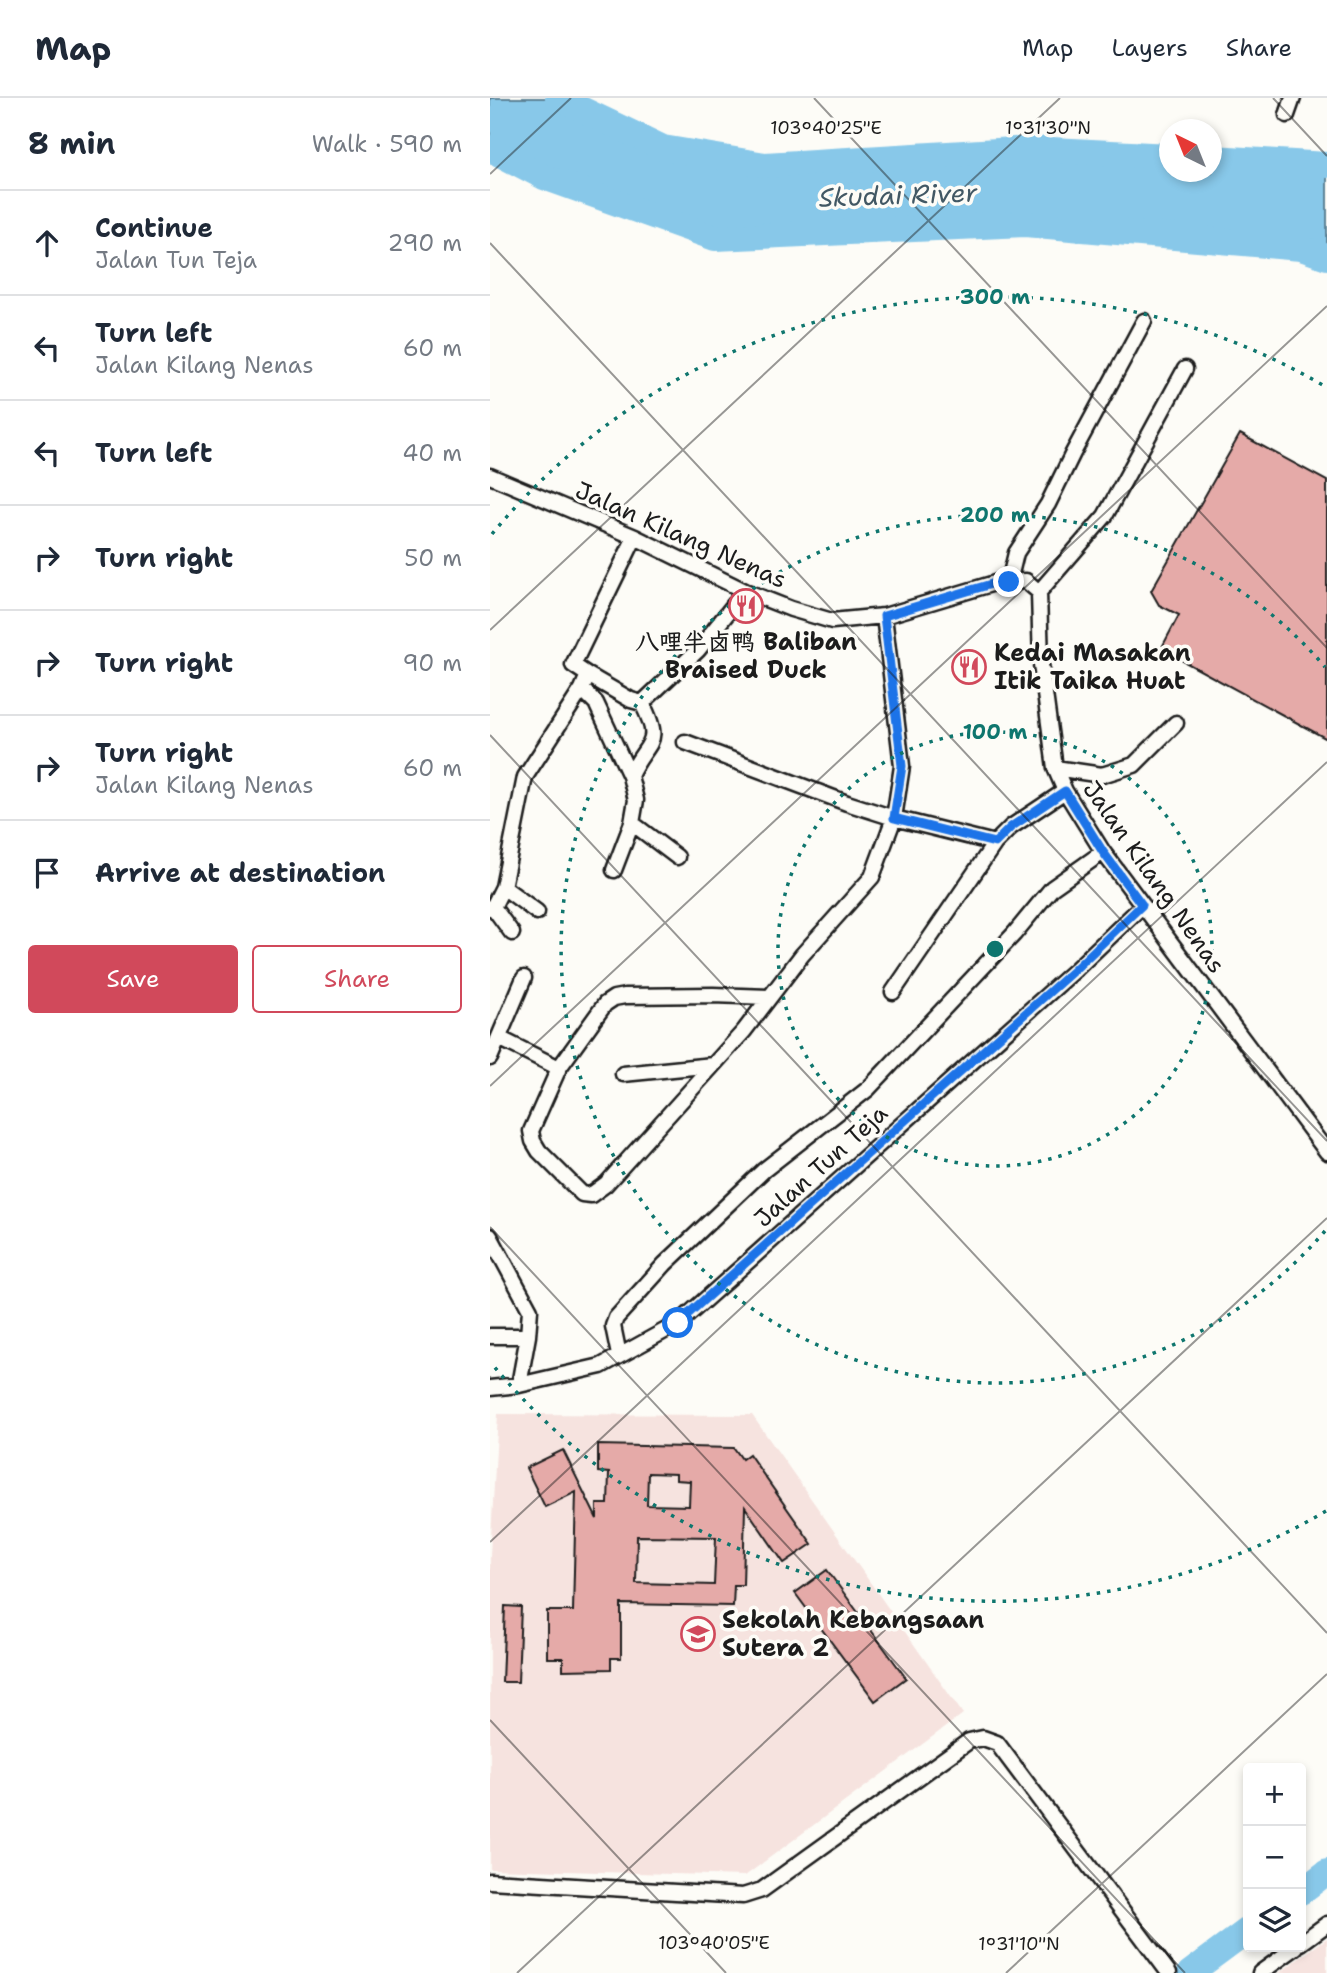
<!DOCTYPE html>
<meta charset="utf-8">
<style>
body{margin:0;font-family:"Shantell Sans","LXGW WenKai TC",sans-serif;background:#f2f2f3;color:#1f2937}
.controls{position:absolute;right:21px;bottom:21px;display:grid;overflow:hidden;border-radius:7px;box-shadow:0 4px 10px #0003}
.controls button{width:63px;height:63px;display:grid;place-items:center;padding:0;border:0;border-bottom:2px solid #e0e1e3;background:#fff;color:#1f2937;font:35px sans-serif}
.compass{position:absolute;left:669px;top:21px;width:63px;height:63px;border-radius:50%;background:#fff;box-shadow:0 4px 10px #0003;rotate:317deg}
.stop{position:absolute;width:21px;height:21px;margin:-16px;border:5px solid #1a73e8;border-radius:50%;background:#fff}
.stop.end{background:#1a73e8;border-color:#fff;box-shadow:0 2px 7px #0008}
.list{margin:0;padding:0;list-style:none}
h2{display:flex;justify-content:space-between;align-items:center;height:91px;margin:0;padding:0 28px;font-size:30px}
h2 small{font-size:23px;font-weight:400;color:#747a83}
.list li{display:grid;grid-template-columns:46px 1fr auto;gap:21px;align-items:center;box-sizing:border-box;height:105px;padding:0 28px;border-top:2px solid #e0e1e3}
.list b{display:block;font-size:26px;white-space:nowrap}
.list p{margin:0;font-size:23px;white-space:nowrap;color:#747a83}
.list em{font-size:23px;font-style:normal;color:#747a83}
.actions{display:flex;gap:14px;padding:21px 28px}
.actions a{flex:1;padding:16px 0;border:2px solid #d1495b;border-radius:7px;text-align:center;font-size:24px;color:#d1495b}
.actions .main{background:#d1495b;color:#fff}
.icon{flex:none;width:38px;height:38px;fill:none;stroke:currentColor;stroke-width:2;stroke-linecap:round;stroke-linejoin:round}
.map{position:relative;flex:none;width:837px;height:1875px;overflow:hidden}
header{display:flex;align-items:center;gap:42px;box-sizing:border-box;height:98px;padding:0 35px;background:#fff;border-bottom:2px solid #e0e1e3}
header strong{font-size:33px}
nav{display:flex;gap:38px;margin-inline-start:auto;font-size:24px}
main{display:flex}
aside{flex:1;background:#fff}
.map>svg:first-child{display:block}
.built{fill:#f6e3df}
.water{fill:#88c8e9;stroke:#5d8397;stroke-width:2}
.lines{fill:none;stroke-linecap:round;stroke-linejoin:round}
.river{stroke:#88c8e9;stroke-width:26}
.building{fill:#e5aaa8;stroke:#1c1c1c;stroke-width:2;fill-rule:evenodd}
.minor-casing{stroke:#1c1c1c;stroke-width:19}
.minor{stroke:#fdfcf7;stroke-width:14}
.route{stroke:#1a73e8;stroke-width:9}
.ticks{fill:none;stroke:#1c1c1c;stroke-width:2;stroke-opacity:0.45}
.ring{fill:none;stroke:#0f766e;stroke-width:3.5;stroke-dasharray:3.5 7}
.labels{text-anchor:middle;stroke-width:7;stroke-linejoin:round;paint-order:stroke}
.street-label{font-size:24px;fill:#1c1c1c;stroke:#fdfcf7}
.poi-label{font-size:24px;font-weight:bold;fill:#1c1c1c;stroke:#fdfcf7;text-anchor:start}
.water-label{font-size:26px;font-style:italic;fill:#425864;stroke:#fdfcf7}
.ticks-label{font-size:18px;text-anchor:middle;fill:#1c1c1c;stroke:#fdfcf7;stroke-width:7;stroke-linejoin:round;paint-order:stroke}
.centre{fill:#0f766e;stroke:#fdfcf7;stroke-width:3.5}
.ring-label{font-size:21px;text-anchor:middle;font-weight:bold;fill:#0f766e;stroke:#fdfcf7;stroke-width:7;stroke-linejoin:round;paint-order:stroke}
</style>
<header>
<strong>Map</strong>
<nav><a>Map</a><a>Layers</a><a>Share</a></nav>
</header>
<main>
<aside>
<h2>8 min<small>Walk · 590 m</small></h2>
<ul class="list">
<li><svg class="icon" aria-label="ahead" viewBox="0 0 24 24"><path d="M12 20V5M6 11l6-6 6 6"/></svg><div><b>Continue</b><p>Jalan Tun Teja</p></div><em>290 m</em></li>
<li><svg class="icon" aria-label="left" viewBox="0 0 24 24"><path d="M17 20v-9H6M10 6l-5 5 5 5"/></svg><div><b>Turn left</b><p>Jalan Kilang Nenas</p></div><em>60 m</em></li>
<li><svg class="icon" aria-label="left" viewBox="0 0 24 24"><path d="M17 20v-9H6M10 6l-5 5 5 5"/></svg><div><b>Turn left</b></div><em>40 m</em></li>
<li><svg class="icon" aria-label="right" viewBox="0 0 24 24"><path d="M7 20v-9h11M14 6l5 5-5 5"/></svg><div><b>Turn right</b></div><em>50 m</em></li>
<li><svg class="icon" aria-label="right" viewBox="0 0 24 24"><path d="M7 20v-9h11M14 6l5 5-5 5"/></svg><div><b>Turn right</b></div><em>90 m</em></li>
<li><svg class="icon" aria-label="right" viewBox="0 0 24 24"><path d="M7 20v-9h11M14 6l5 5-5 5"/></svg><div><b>Turn right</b><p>Jalan Kilang Nenas</p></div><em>60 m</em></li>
<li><svg class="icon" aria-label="arrive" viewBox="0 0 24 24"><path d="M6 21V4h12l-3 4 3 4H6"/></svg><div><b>Arrive at destination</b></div></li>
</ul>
<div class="actions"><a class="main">Save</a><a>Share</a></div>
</aside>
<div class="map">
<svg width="837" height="1875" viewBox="0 0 837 1875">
<rect width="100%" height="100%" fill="#fdfcf7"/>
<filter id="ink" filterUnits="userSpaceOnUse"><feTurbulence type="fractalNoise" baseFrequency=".0143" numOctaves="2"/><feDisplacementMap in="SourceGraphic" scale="14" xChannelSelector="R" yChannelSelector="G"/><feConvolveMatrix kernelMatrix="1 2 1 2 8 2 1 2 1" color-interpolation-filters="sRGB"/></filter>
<g filter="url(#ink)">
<path class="built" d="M8 1316 262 1317 473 1616 255 1778 0 1771V1457Z
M837 1840V1875H789Z"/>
<path class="water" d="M0 0H68L173 50 275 67 542 51 679 58 680 74H722V60L837 67V159L811 150 534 126 225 140 54 79 0 51Z"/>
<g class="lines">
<path class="river" d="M68 0 173 50 275 67 542 51 680 58
M0 51 54 79 225 140 535 126 811 150 837 159
M722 60 837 67
M811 1794 837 1774
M700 1875 758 1832"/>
</g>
<path class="building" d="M750 336 837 383V641L671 551 689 517 669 507 661 493Z
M108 1347 244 1350 252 1361 259 1356 322 1446 294 1465 255 1409 253 1487H244L243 1508 131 1506V1560H121V1571L73 1572V1560H57V1513H83L86 1394 55 1409 36 1370 73 1352 107 1421V1406H118L119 1375 108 1374ZM158 1375 186 1376V1382L200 1383 199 1408 157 1407ZM147 1438 226 1439 224 1487 146 1485Z
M337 1472 416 1580 385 1603 305 1495Z
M15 1508 31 1509 28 1584H12Z"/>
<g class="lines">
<g class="minor-casing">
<path id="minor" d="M797 17 803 0
M0 378 145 439 255 493 301 511 342 523 394 518 508 484 536 483 549 494 551 566 565 670 575 693 613 754 837 1054
M519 484 526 455 558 406 583 355 654 223
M549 494 615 418 695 271
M98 577 141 602 152 605 208 552 255 493
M92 591 106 605 140 678 146 702 142 725 124 772
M195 644 357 705 404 720 505 745
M565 670 612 677 644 667 686 625
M140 678C157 641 174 648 152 605
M142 725 187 759
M13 789 47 814
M3 809 22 835
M0 810 3 809 13 789 35 679 92 591 98 577 83 567 145 439
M403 894 505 745 521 729 575 693
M279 899 223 897 135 898 124 900 115 906 69 970 41 1033 43 1043 49 1053 92 1096 101 1097 116 1086 254 933 312 857 382 779 404 720 412 668 394 518
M9 940 69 970
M0 960 34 880
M133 976 223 967
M0 1138 40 1212 38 1238 29 1287
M0 1238H38
M129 1257 123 1228 126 1220 175 1166 274 1072 378 991 524 836 562 790 613 754
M0 1290 29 1287 111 1268 189 1225 585 872 652 808
M0 1783 253 1798 272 1792 479 1643 493 1640 507 1645 679 1875
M811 1845 837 1826
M770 1875 806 1849"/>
</g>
<use href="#minor" class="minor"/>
</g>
</g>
<g class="lines" filter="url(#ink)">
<path class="route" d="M188 1225 584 872 652 807 613 754 575 693 521 729 505 745 404 720 412 668 394 518 508 484H519"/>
</g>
<path class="ticks" d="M324 0 837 550M783 0 837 58M0 76 81 0M0 145 837 1043M0 532 570 0M0 637 837 1535M0 988 837 208M0 1129 695 1875M0 1444 837 664M0 1622 236 1875M27 1875 837 1120M516 1875 837 1576"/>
<g class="ring">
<circle cx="505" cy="851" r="217"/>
<path d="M835 1133A434 434 0 1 1 835 569"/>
<path d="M836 1413A652 652 0 0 1 2 1266M2 436A652 652 0 0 1 836 289"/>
</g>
<defs>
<g id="restaurant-ring" transform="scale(1.75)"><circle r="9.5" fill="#fdfcf7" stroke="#d1495b" stroke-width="1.5"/><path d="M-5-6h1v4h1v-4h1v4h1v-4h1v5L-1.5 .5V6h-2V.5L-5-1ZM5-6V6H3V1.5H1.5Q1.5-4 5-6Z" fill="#d1495b"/></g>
<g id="school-ring" transform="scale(1.75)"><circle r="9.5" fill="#fdfcf7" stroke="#d1495b" stroke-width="1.5"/><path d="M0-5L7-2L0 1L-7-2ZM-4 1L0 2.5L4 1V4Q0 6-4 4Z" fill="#d1495b"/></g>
</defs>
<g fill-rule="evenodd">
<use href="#restaurant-ring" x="256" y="508"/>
<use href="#restaurant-ring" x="479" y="569"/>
<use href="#school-ring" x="208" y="1536"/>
</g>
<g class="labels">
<g class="street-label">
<text transform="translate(191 437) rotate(24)" y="8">Jalan Kilang Nenas</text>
<text transform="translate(664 779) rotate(55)" y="8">Jalan Kilang Nenas</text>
<text transform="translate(331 1068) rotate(-42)" y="8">Jalan Tun Teja</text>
</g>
<g class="poi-label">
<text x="256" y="552" text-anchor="middle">八哩半卤鸭 Baliban<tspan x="256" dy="28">Braised Duck</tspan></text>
<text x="504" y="563">Kedai Masakan<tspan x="504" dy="28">Itik Taika Huat</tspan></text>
<text x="232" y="1530">Sekolah Kebangsaan<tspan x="232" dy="28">Sutera 2</tspan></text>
</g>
<g class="water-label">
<text transform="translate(408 97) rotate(-2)" y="9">Skudai River</text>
</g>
</g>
<g class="ticks-label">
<text x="558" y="36">1°31'30"N</text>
<text x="336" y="36">103°40'25"E</text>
<text x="224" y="1851">103°40'05"E</text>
<text x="529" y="1852">1°31'10"N</text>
</g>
<circle cx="505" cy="851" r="10" class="centre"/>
<g class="ring-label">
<text x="505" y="206">300 m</text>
<text x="505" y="424">200 m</text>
<text x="505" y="641">100 m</text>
</g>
</svg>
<div class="controls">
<button>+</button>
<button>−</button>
<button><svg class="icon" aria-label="layers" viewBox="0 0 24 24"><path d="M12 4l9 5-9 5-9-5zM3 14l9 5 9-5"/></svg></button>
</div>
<svg class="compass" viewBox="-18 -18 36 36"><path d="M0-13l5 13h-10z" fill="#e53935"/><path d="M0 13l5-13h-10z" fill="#747a83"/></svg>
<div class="stop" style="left:188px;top:1225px"></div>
<div class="stop end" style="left:519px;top:484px"></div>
</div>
</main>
